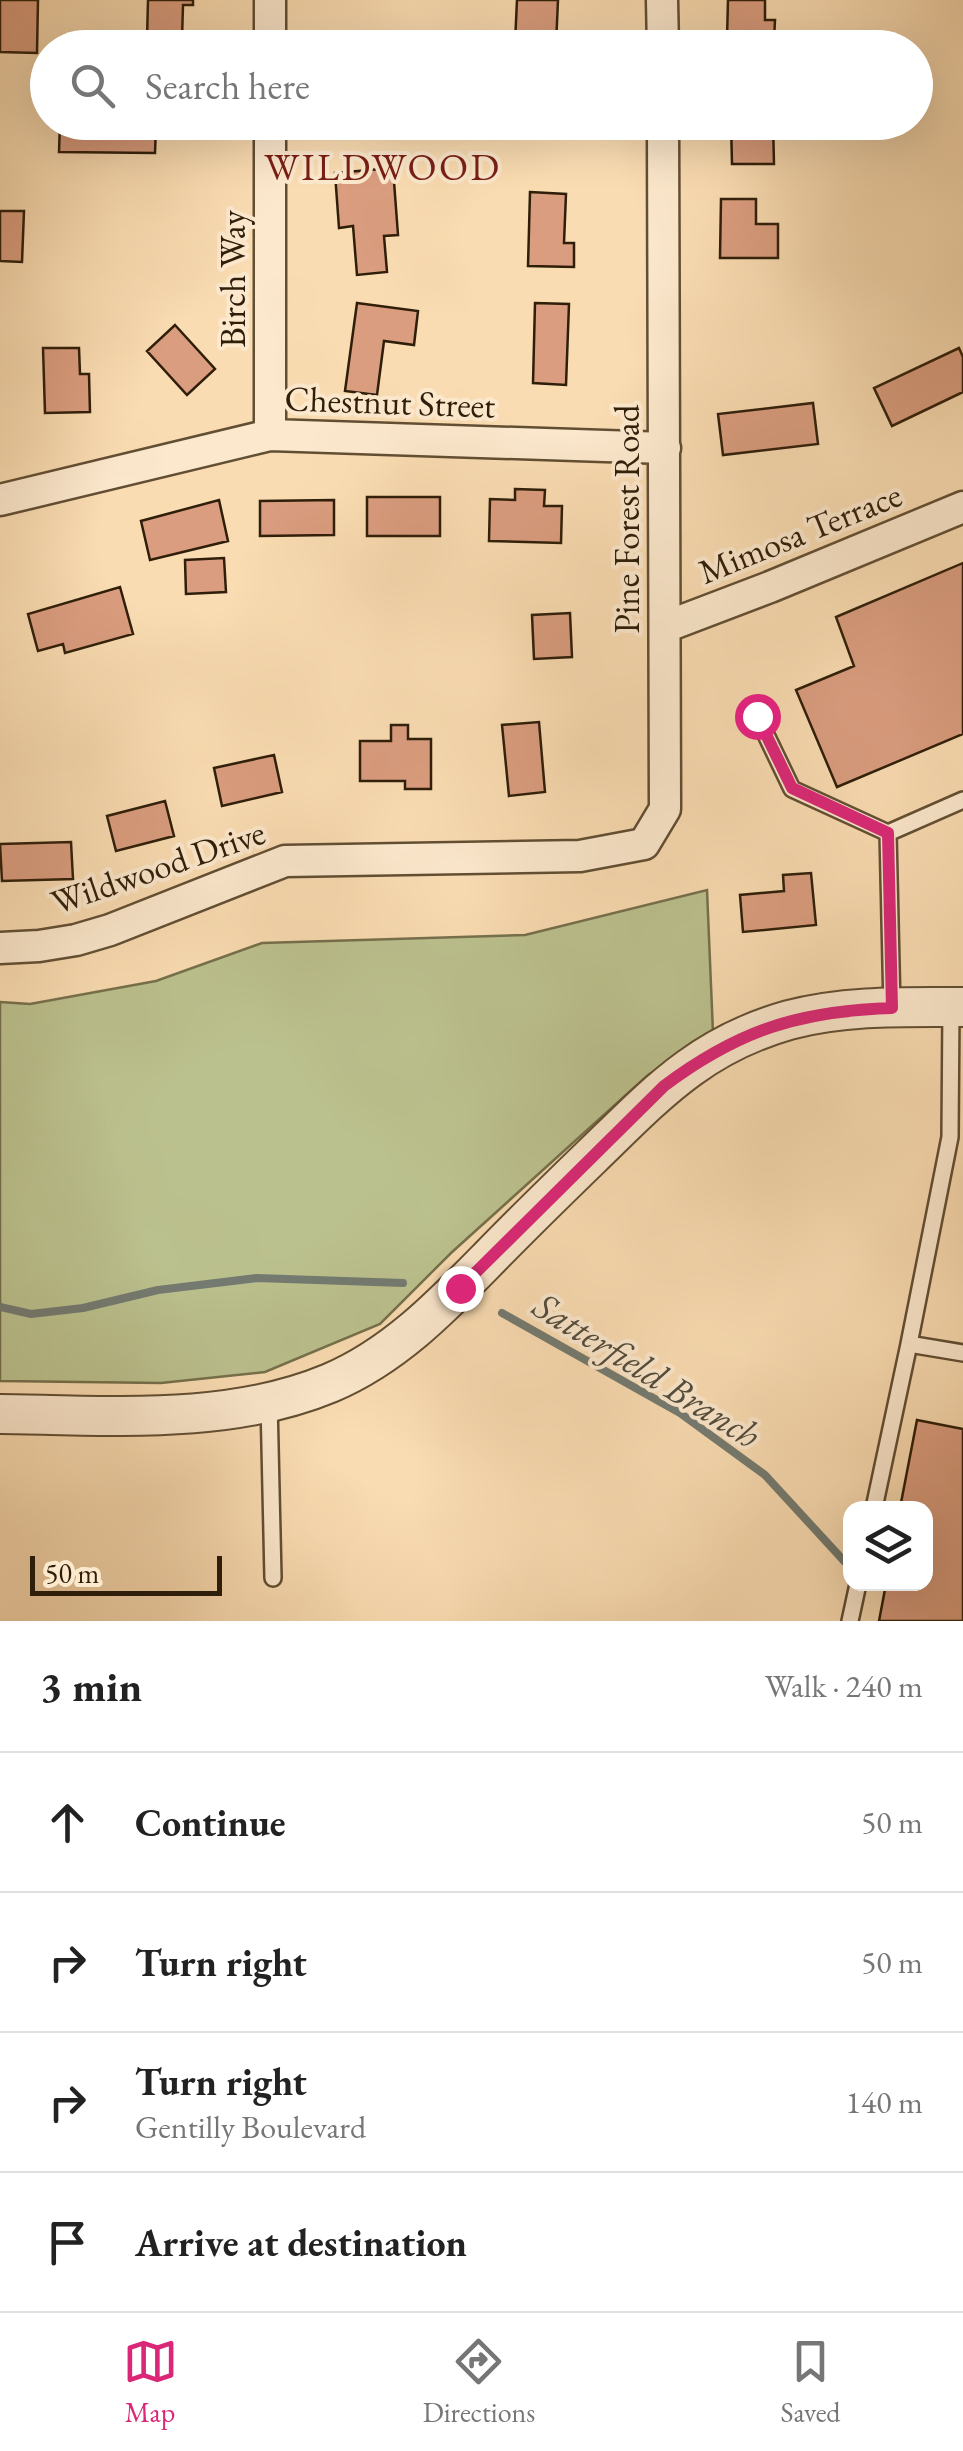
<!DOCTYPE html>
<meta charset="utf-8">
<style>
body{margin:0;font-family:"EB Garamond",serif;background:#f6f6f6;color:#222}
.controls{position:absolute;right:30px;bottom:30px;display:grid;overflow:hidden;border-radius:20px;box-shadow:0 10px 40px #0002}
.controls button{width:90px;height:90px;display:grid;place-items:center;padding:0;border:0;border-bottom:2px solid #e0e0e0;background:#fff;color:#222;font:50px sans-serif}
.scale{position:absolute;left:30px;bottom:25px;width:192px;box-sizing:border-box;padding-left:10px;border:5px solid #2f1e09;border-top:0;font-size:28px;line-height:35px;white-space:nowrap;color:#2f1e09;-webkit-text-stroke:8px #fce8cd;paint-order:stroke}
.stop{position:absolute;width:30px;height:30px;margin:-22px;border:8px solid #db2777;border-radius:50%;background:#fff}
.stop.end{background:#db2777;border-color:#fff;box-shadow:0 2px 10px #0008}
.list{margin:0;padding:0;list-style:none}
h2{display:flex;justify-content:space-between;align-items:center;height:130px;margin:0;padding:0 40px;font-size:42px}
h2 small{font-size:32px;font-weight:400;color:#767676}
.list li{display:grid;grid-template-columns:65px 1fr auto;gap:30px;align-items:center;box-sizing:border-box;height:140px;padding:0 40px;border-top:2px solid #e0e0e0}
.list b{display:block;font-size:38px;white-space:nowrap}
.list p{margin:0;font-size:32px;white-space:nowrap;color:#767676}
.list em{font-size:32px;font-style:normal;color:#767676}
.icon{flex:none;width:55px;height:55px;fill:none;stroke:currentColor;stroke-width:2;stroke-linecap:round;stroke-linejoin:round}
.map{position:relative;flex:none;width:963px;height:1621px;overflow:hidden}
.search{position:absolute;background:#fff;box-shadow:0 10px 40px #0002;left:30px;right:30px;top:30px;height:110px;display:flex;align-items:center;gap:25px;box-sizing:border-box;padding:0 35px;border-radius:55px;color:#767676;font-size:38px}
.sheet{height:690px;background:#fff}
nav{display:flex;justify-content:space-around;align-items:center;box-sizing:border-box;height:140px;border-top:2px solid #e0e0e0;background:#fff;font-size:28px;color:#767676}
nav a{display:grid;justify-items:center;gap:5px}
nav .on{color:#db2777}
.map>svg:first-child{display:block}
.green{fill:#bbc18e;stroke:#75704c;stroke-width:2.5}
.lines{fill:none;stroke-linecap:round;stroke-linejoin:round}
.stream{stroke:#747b71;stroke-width:8}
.building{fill:#da9d7f;stroke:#2f1e09;stroke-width:2.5}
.service-casing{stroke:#624e33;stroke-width:20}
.minor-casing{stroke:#624e33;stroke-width:35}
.tertiary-casing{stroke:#624e33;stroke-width:42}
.service{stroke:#fce8cd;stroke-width:15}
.minor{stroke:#fce8cd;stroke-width:30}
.tertiary{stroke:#fce8cd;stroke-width:38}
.route{stroke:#db2777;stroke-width:12}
.labels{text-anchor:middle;stroke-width:8;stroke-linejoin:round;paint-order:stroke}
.street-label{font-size:35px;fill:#2f1e09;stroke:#fce8cd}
.neighbourhood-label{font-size:38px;letter-spacing:2.5px;fill:#7a1f14;stroke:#fce8cd}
.water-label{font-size:38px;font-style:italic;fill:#524c3d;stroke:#fce8cd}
</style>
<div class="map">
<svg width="963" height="1621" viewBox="0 0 963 1621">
<rect width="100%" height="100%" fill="#fadcb2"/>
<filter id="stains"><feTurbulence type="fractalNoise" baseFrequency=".002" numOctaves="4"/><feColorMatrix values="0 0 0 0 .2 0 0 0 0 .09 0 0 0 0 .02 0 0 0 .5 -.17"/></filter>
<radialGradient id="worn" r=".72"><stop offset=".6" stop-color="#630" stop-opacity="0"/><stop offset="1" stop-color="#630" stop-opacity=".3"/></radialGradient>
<path class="green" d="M707 890 713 1033 648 1075 451 1253 380 1324 265 1372 161 1383 0 1381V1002L30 1004 156 981 262 943 525 935Z"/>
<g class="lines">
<path class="stream" d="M0 1307 31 1314 83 1308 158 1290 257 1278 403 1283
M502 1313 680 1413 765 1475 845 1562"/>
</g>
<path class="building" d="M0 0H38L37 53 0 52Z
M148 0H193V5H183L182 39H147Z
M517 0H558L556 45 515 43Z
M728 0H765V20H775L774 40 727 38Z
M731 122H773L774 164H732Z
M60 123 156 125 155 153 59 152Z
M393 168 398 235 384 236 387 272 357 275 353 226 339 228 335 173Z
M530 192 566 194 564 243H574V267L528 266Z
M721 199H756V224H778V258H720Z
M0 211H24L22 262 0 261Z
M357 303 418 311 414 345 384 341 377 395 345 391Z
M535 303 569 304 566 385 533 383Z
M175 325 215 369 187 395 147 351Z
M43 348H79L80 374H89L90 412 45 413Z
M959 348 963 357V392L892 426 874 388Z
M813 403 818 444 723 455 718 414Z
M515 489 545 490 544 506H562L561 543 489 541 490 499 515 500Z
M367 497H440V536H367Z
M219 500 228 541 150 560 141 521Z
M334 500V535L260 536V501Z
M224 558 226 592 186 594 185 560Z
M963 563V734L837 787 796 690 854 666 836 617Z
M120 587 133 634 65 653 63 644 38 651 28 614Z
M570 613 572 657 534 659 532 615Z
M539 722 545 792 509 796 502 725Z
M391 725H408V739H431V789H405V781H360V741H391Z
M274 755 282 792 222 806 214 768Z
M165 801 174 836 116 851 107 816Z
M71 842 73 879 2 881 0 844Z
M811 873 816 925 743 932 740 895 784 891 783 875Z
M917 1420 963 1429V1621H879L886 1584H926V1508H900Z"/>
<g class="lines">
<g class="service-casing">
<path id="service" d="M757 716 792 789 888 833
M951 1007 950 1137 909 1344 963 1353
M892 1008 888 833 963 800
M269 1402 273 1578
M874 1508 909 1344
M850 1621 858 1584"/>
</g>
<g class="minor-casing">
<path id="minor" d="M270 0V48
M662 0 663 48
M270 122V435
M0 500 270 435 665 448
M665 627 770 587 963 507
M0 948 39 946 76 940 110 930 285 861 580 856 644 844 665 809 663 122"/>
</g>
<g class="tertiary-casing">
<path id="tertiary" d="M0 1414C109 1415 227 1426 330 1383 394 1356 442 1306 490 1257 523 1223 558 1189 592 1156 656 1094 700 1045 789 1020 845 1005 906 1007 963 1007"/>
</g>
<use href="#service" class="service"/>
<use href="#minor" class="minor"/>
<use href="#tertiary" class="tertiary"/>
</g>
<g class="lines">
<path class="route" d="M460 1288 664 1086C739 1030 799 1011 892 1008L888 833 792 788 757 716"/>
</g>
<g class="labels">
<g class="street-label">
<text transform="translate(233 279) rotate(-90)" y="12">Birch Way</text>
<text transform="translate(390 402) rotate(2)" y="12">Chestnut Street</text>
<text transform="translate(627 519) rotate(-90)" y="12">Pine Forest Road</text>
<text transform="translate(800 533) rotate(-22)" y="12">Mimosa Terrace</text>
<text transform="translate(158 867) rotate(-19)" y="12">Wildwood Drive</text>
</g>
<g class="neighbourhood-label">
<text x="383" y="180">WILDWOOD</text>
</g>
<g class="water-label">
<text transform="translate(647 1370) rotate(32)" y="13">Satterfield Branch</text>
</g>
</g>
<rect width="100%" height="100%" filter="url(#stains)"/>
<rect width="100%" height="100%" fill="url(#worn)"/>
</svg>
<div class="controls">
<button><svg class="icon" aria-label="layers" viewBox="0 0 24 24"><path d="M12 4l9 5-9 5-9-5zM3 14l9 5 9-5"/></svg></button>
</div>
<div class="scale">50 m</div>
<div class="stop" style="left:757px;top:716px"></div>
<div class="stop end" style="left:460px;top:1288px"></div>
<div class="search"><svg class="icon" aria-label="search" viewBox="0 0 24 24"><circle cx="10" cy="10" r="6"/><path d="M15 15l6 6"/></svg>Search here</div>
</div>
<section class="sheet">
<h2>3 min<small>Walk · 240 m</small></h2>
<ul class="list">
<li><svg class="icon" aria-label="ahead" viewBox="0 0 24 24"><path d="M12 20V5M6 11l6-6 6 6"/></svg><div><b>Continue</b></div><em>50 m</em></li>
<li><svg class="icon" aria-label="right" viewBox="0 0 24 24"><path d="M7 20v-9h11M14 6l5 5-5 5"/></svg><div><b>Turn right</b></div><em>50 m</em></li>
<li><svg class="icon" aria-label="right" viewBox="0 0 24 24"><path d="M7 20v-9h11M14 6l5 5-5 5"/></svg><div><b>Turn right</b><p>Gentilly Boulevard</p></div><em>140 m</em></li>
<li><svg class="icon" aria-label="arrive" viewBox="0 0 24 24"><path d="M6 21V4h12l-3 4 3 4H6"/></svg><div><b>Arrive at destination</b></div></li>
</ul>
</section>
<nav>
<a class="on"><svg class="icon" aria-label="map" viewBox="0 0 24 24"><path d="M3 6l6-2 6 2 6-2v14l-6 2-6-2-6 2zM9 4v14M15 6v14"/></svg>Map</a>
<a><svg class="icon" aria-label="directions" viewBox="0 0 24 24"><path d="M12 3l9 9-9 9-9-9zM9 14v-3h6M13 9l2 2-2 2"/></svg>Directions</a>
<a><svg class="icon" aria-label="saved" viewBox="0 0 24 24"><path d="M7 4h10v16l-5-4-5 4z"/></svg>Saved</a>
</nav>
